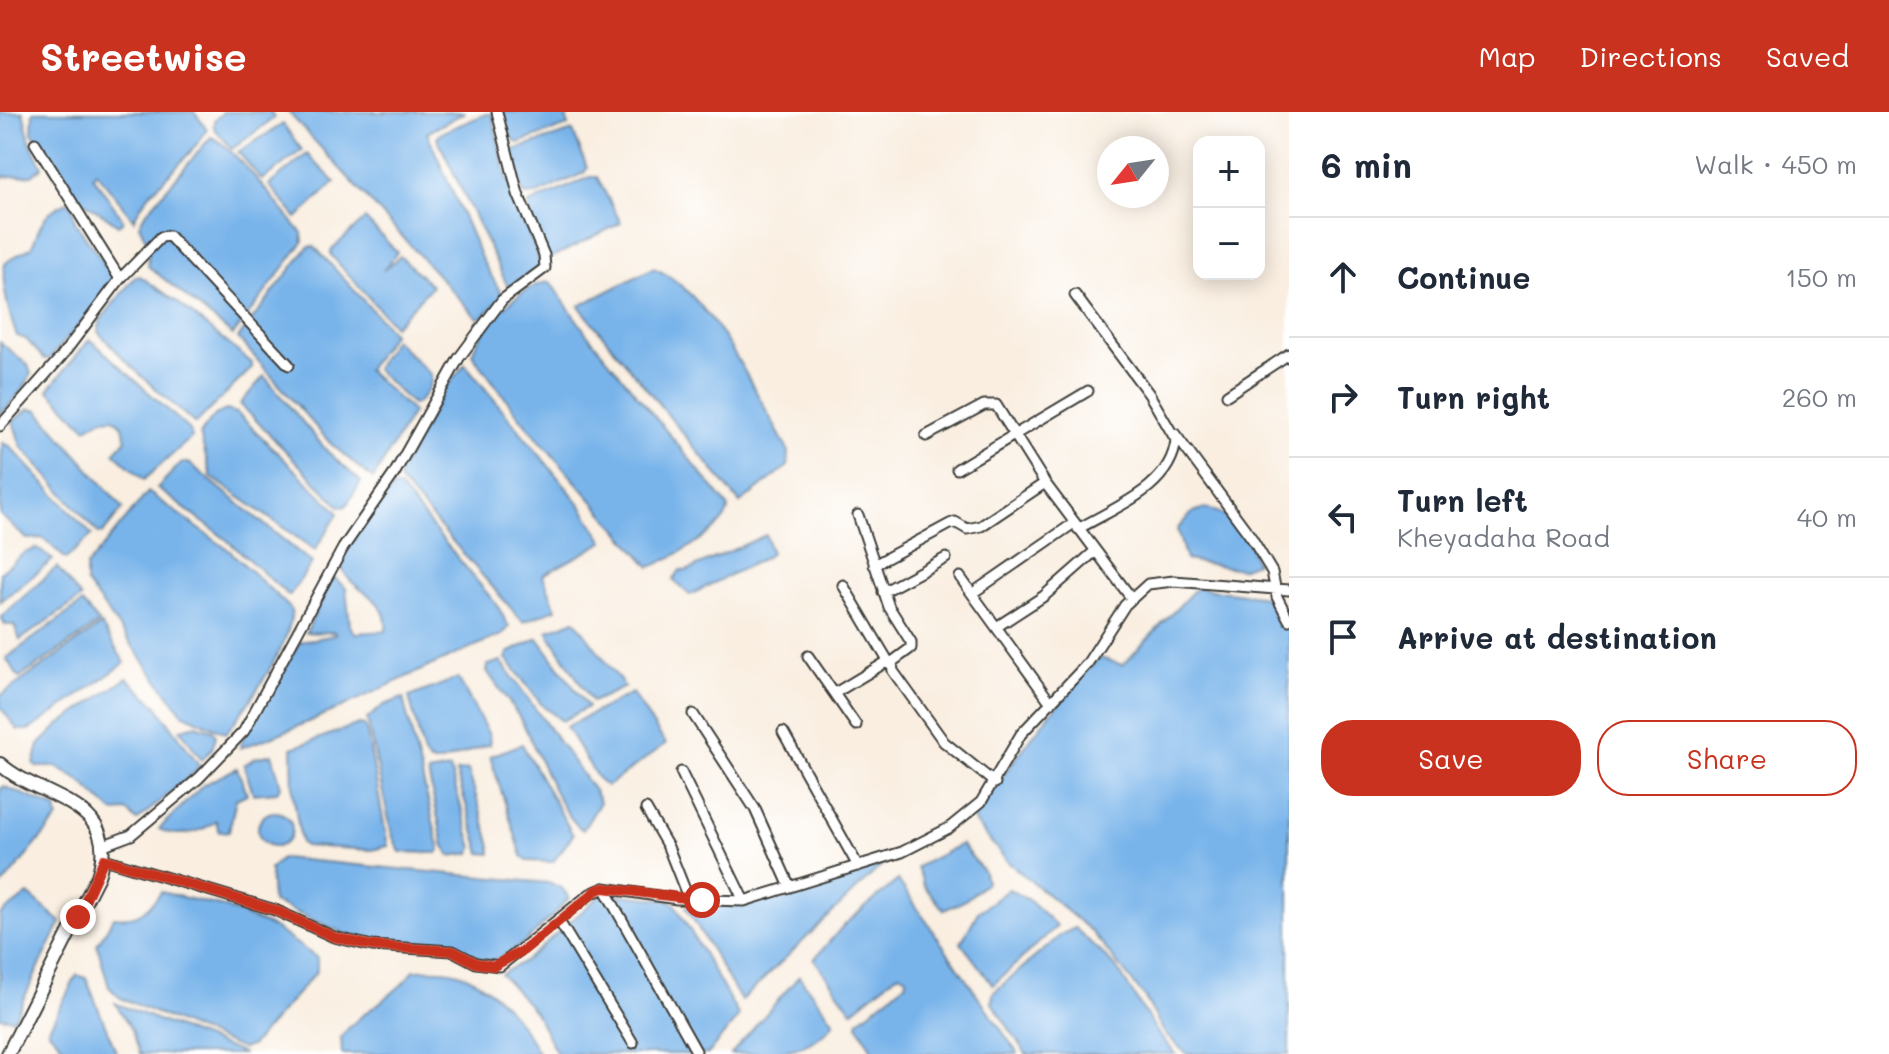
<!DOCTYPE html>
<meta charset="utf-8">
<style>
body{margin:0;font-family:Mali,sans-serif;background:#f6f6f7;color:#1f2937}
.controls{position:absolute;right:24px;top:24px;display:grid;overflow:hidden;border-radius:16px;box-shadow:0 4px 20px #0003}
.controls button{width:72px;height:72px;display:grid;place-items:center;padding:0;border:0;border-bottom:2px solid #e0e1e3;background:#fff;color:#1f2937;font:40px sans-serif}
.compass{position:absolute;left:1097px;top:24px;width:72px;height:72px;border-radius:50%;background:#fff;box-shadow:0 4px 20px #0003;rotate:240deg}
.stop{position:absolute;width:24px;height:24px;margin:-18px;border:6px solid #c8321e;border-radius:50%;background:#fff}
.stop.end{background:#c8321e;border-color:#fff;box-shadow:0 2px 8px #0008}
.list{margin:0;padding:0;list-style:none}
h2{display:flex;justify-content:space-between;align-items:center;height:104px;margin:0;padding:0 32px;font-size:34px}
h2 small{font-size:26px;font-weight:400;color:#747a83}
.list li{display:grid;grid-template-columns:52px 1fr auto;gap:24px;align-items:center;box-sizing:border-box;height:120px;padding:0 32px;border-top:2px solid #e0e1e3}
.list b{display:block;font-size:30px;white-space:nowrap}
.list p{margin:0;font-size:26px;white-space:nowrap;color:#747a83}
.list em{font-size:26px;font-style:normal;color:#747a83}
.actions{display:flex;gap:16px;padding:24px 32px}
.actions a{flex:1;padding:18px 0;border:2px solid #c8321e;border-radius:32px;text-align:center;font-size:28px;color:#c8321e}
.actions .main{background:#c8321e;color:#fff}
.icon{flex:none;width:44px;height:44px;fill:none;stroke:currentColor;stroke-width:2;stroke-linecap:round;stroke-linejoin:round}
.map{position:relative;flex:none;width:1289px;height:942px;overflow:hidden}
header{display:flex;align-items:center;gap:48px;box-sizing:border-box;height:112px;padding:0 40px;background:#c8321e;color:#fff}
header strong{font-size:38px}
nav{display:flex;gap:44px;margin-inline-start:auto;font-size:28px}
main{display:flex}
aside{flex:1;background:#fff}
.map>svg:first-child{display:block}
.water{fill:#78b4ea;stroke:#4a6883;stroke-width:2}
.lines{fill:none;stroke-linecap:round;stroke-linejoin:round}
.minor-casing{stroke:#3d3c39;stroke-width:13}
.secondary-casing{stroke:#3d3c39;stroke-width:16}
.minor{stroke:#fff;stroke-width:9}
.secondary{stroke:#fff;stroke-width:12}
.route{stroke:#c8321e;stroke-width:10}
</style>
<header>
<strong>Streetwise</strong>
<nav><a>Map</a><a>Directions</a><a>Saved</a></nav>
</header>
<main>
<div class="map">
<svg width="1289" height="942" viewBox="0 0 1289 942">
<rect width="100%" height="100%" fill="#fff"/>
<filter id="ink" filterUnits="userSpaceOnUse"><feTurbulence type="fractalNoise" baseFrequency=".0125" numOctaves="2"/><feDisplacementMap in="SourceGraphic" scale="16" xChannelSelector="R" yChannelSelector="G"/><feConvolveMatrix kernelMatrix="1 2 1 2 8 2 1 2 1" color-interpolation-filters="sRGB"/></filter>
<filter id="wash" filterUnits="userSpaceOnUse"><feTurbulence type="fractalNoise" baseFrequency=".006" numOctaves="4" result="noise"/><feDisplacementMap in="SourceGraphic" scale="32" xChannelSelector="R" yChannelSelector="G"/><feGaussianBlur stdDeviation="1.8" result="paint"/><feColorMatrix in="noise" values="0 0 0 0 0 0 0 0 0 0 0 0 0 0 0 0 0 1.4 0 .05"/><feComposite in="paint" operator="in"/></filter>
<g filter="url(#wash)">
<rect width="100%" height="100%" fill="#f9eee0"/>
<path class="water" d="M0 0H23L30 29 42 55 32 63 0 65Z
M33 0H194L207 17C188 51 145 77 134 108L96 60 93 64 124 109 118 113C90 91 49 78 47 37L32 21Z
M223 0H271L274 6 232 37 214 16V9Z
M288 0H465L427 21 482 148 503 184 483 205 477 206Z
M500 0H566L568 14 518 31 505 21Z
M486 2H492L507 66 540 150 538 156 508 175 437 26 440 21Z
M283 12 302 38 262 68 238 40Z
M573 19 587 56 584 61 537 82 524 83 511 39Z
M211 25C232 32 284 101 302 121L303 130 233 223 148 154 149 134 139 113 144 103Z
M307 42 335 70 297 106 269 73Z
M590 65H597L621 111 553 145 545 143 528 98 529 92Z
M68 90 72 94 75 110 115 166 107 181 49 247H44L26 227 17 224C10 207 0 168 5 152 11 145 23 140 32 135 40 114 43 99 68 90Z
M365 107 397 140 383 159 400 144 432 174 394 214 331 143V138Z
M314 134 393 221 367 258 413 300 373 367 330 331 238 226 308 135Z
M653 156C709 176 759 288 789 340L788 354 740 391 579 194Z
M140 164 176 189 252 251V256L195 312 135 258 98 220 101 207 135 165Z
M550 170 587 222 728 394C732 415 668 448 650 455L523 309 472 242C481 215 520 172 550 170Z
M90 227 190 318 192 325 144 368 114 341 126 328 123 314 114 306 102 307 86 316 48 278Z
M394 227 431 263C433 273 422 289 413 293L375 257Z
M0 230 28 253 31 262 25 274 0 304Z
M465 252 580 392 604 430 543 463 556 497 523 510 399 368V361L446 275Z
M264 264 327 339 361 370 346 394 340 395 240 292Z
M29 297 38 298 123 396 103 421 99 422 21 334 13 309Z
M226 298 237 301 336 398 338 402 315 438 211 365 200 322 215 303Z
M2 331 10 334 92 423 66 447 43 426 27 427 0 403Z
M181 351H189L312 451 289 484 227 428 157 376Z
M393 375H399L497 493 509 515 502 523C413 558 330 606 240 636L244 623 300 530 335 523V520L306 521 332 464 346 476 350 514 355 521 386 519C390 480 347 483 340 449L363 412Z
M148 380 230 439 291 497C295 527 246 596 226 621L182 601 86 471V455Z
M1203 397C1234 399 1247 424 1256 451L1241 457 1186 448 1177 417 1193 400Z
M766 423 771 441 768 444 690 483 673 468 680 458 686 459Z
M37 436 53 448 0 490V461L24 441Z
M57 455 81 486 20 528 14 513H5L1 505Z
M1196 476 1274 486 1289 517V942H1187L1165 922 1144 884 1091 819 1008 750 974 710V703C1012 651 1049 600 1093 552L1101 546 1123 553Z
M82 491 99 511 19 566 6 546Z
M575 508 625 575 592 590 547 519Z
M101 513 125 551 37 613 28 618H18L0 595V584Z
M538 526 588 595 562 609 542 593 506 546 508 541Z
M501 549 595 680 600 690 583 718C558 701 537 637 522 610 512 592 498 576 487 559L488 553Z
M127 566 156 593 199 653 197 658 137 709 127 699 113 700 80 669 56 655H37L34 652 39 633 59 613Z
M458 566 489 623 490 632 441 650H430L424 643 409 585Z
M632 581 666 632 607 674 600 670 566 615Z
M403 586 440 738 437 741 400 740 392 723 367 607 384 593Z
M359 612 364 613 367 620 388 734 372 738 305 734 301 731 293 681 292 636Z
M196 613 213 618 216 624 212 637 202 648 180 617Z
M522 632 573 723 553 750 527 749 522 744 490 644Z
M272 642 281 674 277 680 253 682 244 653 255 646Z
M237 656 247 682 236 687 229 719 219 720 216 709C201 721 177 727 159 717L203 673Z
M450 657 473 736 471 741 451 744 444 734 428 661Z
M468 658 491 733V742L481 741 456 660Z
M3 674 56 696 58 706 0 776V679Z
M258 717a17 17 0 1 1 34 0a17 17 0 1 1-34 0Z
M961 732 984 760 986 771 964 789 944 798 924 774 917 755Z
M282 746 548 771 562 776 569 786C545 811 522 839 488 850L451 832 401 831 348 823 272 790 270 757Z
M884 751 741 889 686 795 695 790 737 794Z
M898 768 1018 942H874L858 913 859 908 906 871 907 865 899 861 852 899 814 847 843 814Z
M1009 777 1030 789 1057 814 993 873 961 831 978 800Z
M161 780 224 795 274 816 317 846V859L251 934 242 937 120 886 109 875 97 833 114 805C138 808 147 799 161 780Z
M603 781 669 788 675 792 739 904 708 942H557L535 900 501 862 526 848Z
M28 782 61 810 14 907 0 905V803Z
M1075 816 1116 855 1159 923 1176 942H1026L992 891 993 881 1062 822Z
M414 858C428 858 446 856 459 861 495 874 521 910 539 942H342L341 925C361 898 395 886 414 858Z
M77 863 86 866 117 942H70L48 918Z
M799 864 834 910C812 942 770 942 731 942Z
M115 891 244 942H140L132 918Z"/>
</g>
<g filter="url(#ink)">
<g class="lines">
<g class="minor-casing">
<path id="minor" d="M120 167 161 125 169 124 289 253
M1075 183 1149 282 1176 328C1171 376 1115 395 1078 417
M1227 283 1289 242
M0 314 61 245 120 167 35 31
M1175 322 1251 425 1272 460 1277 485 1289 508
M926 324 984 293H996L1045 371 1132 487
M957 357 1088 279
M858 403 889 495 911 530V536L892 550 893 559 944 630 995 671
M874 453 950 412 955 410 967 417 981 414 1045 371
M960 465 1051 591
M843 473 891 554
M977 478 1074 411
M883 480 946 446
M1001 512 1044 484 1094 440
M808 544 856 613
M835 581 888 549
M693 602 755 697 790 775
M783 620 858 754
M681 660 744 789
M646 697 668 735 689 788
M104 733 131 723 199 666 244 619 343 436 394 362 459 246 502 188 545 156 544 143 518 82 497 0
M104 747 275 798 334 825 372 834 453 839 476 851 500 854 590 782 604 776 677 787 744 789 902 740 949 716 981 690 1021 622 1087 552 1125 493 1148 472 1174 469 1289 478
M604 776 696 939
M559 809 633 931"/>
</g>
<g class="secondary-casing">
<path id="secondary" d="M0 652C40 688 123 689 98 764L8 942"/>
</g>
<use href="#minor" class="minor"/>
<use href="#secondary" class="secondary"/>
</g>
</g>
<g class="lines" filter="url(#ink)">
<path class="route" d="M78 805 104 747 275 798 334 825 372 834 453 839 476 851 494 854 524 838 597 778 604 776 702 788"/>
</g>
</svg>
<div class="controls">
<button>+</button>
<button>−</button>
</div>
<svg class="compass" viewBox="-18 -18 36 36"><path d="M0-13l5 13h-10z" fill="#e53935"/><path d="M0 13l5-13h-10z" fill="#747a83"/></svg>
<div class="stop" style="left:702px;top:788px"></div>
<div class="stop end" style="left:78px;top:805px"></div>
</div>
<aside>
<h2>6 min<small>Walk · 450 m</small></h2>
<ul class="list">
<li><svg class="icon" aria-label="ahead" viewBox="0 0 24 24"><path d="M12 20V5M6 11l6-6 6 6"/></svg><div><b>Continue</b></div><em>150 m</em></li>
<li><svg class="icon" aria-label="right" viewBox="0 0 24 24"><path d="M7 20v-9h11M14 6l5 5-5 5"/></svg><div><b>Turn right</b></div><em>260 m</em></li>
<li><svg class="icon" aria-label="left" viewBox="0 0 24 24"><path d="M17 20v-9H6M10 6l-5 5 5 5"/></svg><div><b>Turn left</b><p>Kheyadaha Road</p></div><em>40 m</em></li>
<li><svg class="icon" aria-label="arrive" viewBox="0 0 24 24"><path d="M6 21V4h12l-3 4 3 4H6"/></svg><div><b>Arrive at destination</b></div></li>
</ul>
<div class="actions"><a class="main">Save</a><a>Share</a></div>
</aside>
</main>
